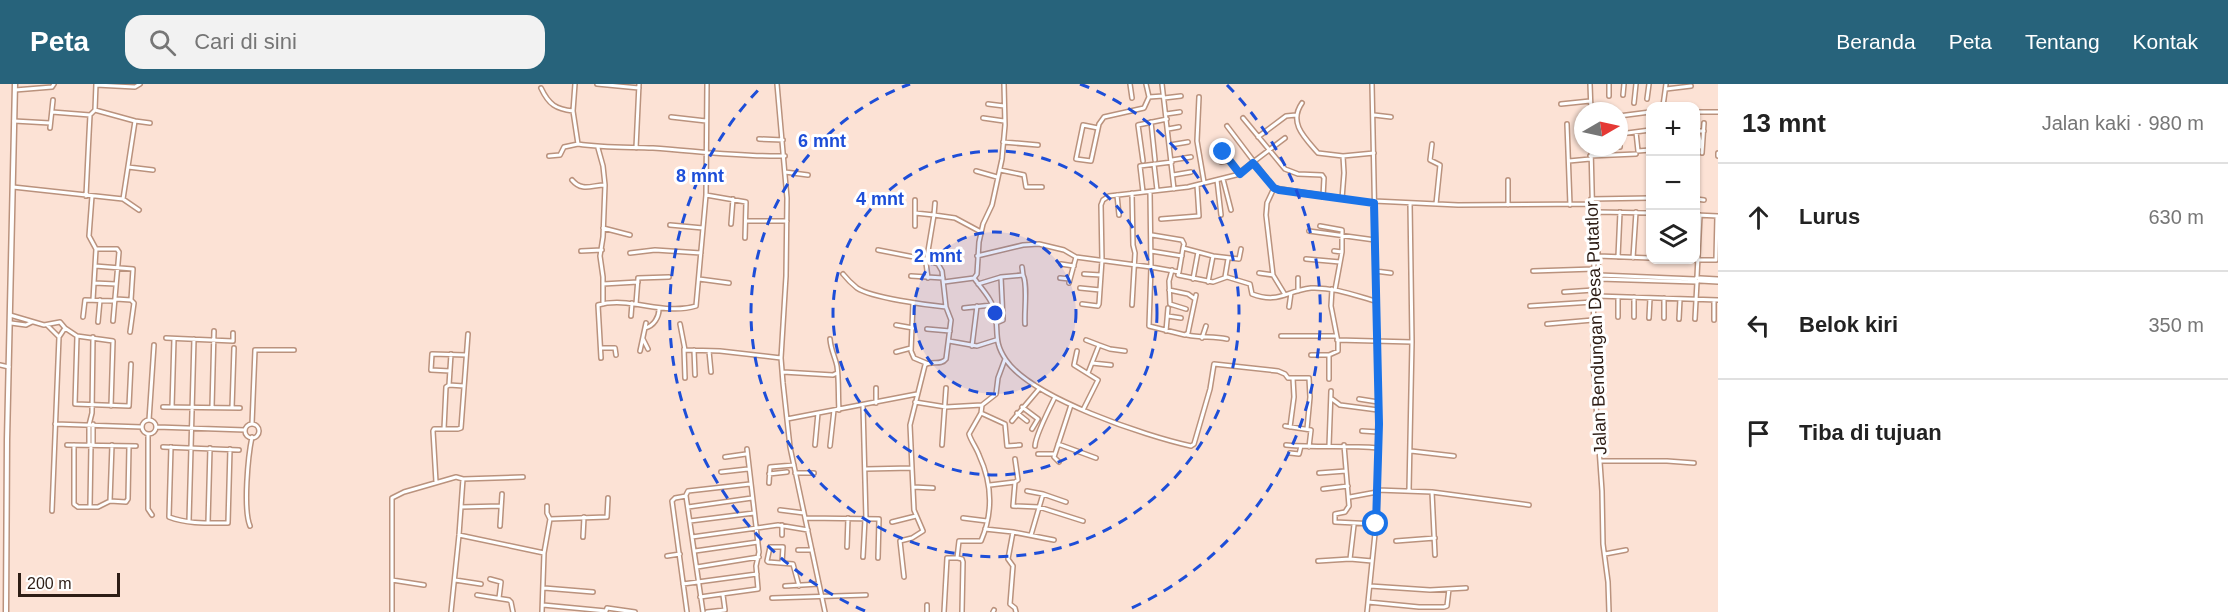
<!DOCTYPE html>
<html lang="id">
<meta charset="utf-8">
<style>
body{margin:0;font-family:Arial,sans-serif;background:#f2f2f2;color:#222}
.controls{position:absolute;right:18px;top:18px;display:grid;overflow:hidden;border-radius:12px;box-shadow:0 2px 4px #0004}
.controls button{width:54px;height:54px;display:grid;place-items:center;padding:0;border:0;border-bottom:2px solid #e0e0e0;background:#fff;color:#222;font:30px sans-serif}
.compass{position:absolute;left:1574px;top:18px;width:54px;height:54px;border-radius:50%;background:#fff;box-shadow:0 2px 4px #0004;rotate:81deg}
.scale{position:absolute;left:18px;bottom:15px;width:102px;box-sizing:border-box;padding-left:6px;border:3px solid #2d1d15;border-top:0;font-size:16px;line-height:21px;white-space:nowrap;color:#2d1d15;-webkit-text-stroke:4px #fff;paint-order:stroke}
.stop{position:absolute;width:18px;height:18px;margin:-14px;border:4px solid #1a73e8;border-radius:50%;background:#fff}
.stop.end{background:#1a73e8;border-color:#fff;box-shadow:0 2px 6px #0008}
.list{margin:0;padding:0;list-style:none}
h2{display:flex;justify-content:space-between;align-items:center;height:78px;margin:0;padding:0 24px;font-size:26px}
h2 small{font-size:20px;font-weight:400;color:#767676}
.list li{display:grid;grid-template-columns:39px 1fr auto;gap:18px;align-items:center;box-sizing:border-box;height:108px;padding:0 24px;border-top:2px solid #e0e0e0}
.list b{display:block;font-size:22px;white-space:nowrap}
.list em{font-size:20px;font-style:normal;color:#767676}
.icon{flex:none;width:33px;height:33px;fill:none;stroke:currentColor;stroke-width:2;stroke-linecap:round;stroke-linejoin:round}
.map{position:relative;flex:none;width:1718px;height:528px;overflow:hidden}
header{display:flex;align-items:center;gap:36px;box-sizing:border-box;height:84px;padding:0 30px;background:#27637b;color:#fff}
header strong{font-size:28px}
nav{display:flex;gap:33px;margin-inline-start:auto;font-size:21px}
.search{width:420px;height:54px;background:#f2f2f2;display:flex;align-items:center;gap:15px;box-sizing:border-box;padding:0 21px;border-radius:18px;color:#767676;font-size:22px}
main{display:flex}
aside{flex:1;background:#fff}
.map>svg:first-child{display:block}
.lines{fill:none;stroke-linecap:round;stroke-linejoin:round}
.street-casing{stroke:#ba927d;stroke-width:6}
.secondary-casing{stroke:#ba927d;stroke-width:7}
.street{stroke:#fff;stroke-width:3}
.secondary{stroke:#fff;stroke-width:4}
.route{stroke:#1a73e8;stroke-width:8}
.ring{fill:none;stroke:#1d4ed8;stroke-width:3;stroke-dasharray:10 8}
.labels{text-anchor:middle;stroke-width:6;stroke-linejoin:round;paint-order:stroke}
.street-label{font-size:18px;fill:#2d1d15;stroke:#fff}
.centre{fill:#1d4ed8;stroke:#fff;stroke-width:3}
.ring-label{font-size:18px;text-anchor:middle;font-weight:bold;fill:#1d4ed8;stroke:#fff;stroke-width:6;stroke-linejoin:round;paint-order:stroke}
</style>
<header>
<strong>Peta</strong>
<div class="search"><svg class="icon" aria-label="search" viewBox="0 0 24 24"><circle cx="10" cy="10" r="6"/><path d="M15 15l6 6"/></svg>Cari di sini</div>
<nav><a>Beranda</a><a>Peta</a><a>Tentang</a><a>Kontak</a></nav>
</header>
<main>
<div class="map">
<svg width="1718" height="528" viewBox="0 0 1718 528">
<rect width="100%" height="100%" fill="#fce2d5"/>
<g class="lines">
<g class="street-casing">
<path id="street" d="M575 0 573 27 578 60C603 64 628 63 653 64 697 67 741 73 785 72
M597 0 639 4
M777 0 787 114 786 192 781 274 783 299 790 363 825 528
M1004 0 1005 41 1002 75 992 121 983 140 979 158 977 190 974 194C981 204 993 216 995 229 999 248 993 257 1006 276 1032 314 1145 352 1191 362L1194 360 1210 305 1214 280 1278 287 1285 290 1288 294H1309L1310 313 1307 345
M1130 0 1132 14
M1162 0 1174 105
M1590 0 1591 27
M1609 0V12
M96 1 135 3 140 0
M541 4C549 21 556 25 573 27
M1666 5 1691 2
M15 6 52 3 54 0
M1623 11 1624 0
M1149 13 1163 12
M1199 13 1197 57 1204 98
M1164 14 1181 12
M1647 15 1649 0
M1302 19C1288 39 1305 54 1318 69L1343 72 1374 69
M1634 19 1636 0
M988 20 1004 22
M1561 20 1590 17
M1663 22H1690
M1663 22 1666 0
M95 26 135 37 123 115
M52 28 90 31
M1696 28H1718
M1166 30 1180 28
M1374 31 1391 33
M1619 32 1650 28
M671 33 706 37
M983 34 1004 37
M1243 34 1285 85 1298 90 1322 91 1324 94 1323 113
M14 37 50 39
M135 37 150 39
M1151 38 1155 76
M1567 40 1570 121
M1227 42 1274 104 1373 119
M50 44 53 16
M1098 44 1083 41 1076 75 1091 77 1099 40 1104 33 1144 24 1149 13 1146 0
M1168 45 1179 43
M1636 48 1638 67 1650 66
M1258 53 1286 32 1296 31
M759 55 783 56
M1003 58 1038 61
M1432 60 1430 76 1440 81 1436 120
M1170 61 1188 58
M1591 63 1594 185 1593 278 1602 407 1603 460 1608 498 1609 528
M1620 63V50L1650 46
M1701 63 1698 47H1704
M598 64 603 82 605 101 603 153 600 172 603 193V220
M636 64 639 0
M1702 69 1704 39
M549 72 560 71 564 63 578 60
M1590 72 1636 70
M1718 72V69
M1172 76 1191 73
M1230 76 1221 78 1216 72V67L1221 66C1228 74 1234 82 1240 90
M1143 77 1138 41 1167 35
M1569 77 1590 75
M1154 80 1157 106
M128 83 153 86
M1000 86 1024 91 1026 103H1042
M976 87 997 93
M785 88 808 91
M1173 91 1191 88
M1223 95 1231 126
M572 96C582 108 592 101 605 101
M1217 96 1221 131
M13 103 123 115 139 126
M1274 104 1267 119 1266 131 1273 191 1284 209
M1143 108 1140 82 1172 78
M1150 108 1151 183 1179 188 1178 191 1213 198 1227 193 1250 200 1252 210C1279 220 1285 207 1311 204 1333 203 1354 211 1375 217
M1132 109 1133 161 1135 169 1132 221
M706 111 746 118 745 154
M1117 111 1119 131
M86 112 89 50 90 31 95 26 96 0
M92 112 89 152 96 165
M1342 115 1344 89 1343 72
M1591 115 1650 114
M1696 115 1704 116
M915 116V142
M1374 117 1458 121 1591 120
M1508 121V96
M915 129 934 131 935 119
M1696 131 1718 132
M1161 135 1199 132 1197 101
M746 137H787
M731 140 733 115
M670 141 703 144
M1320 142 1342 146V168L1335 206
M603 144 630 151
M1309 147 1375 156
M1152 151 1182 156 1184 160 1183 164 1213 172 1208 198
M878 166 919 174 938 180 942 187 946 223 951 236 946 275C941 282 931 276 925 281L910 341 914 426 923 447 912 454 900 457 904 493
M581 167 602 166
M1151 167 1182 172
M1334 167 1342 168
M630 169 655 166 701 169
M977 172 1023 161 1039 160 1064 166 1076 173 1151 183 1149 242 1185 251 1188 249 1196 211
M1213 172 1239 175 1241 165
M1598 172 1650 174
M1618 173 1620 128
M1633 174 1636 128
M1649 174 1650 149
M1306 175 1340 178
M1687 176H1716
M1716 176 1717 132
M1061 180 1074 182
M95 182 133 185 131 216 116 215
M1172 186 1169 197 1170 220 1186 225
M1375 187 1391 189
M1533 187 1594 185
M1179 188 1183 164
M1259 189 1273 191
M843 190C847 195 852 200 857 204 872 214 927 221 946 223
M1084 190 1101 191
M1023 191C1028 201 1024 227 1025 240
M1599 191 1695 195
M911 192 943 194
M1001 193 1023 191 1022 183
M1225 193 1228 175
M1697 193 1700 196 1697 198 1695 196 1697 193 1700 131
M928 194 926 179 934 131 955 134 981 148
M1060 194 1070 195
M1298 194V207
M1700 194 1718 195
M699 195 729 199
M1193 195 1198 168
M1599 195 1696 198
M1700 197 1718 198
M944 198 974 194
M94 199 116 200
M1069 199 1076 173
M603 200 638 198
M978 200 1001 193 1003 236 996 239
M1080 204 1100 206
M1169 206 1188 210 1195 215
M1564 208 1594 206
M1597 212 1718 216
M1599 212 1597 128 1650 129
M93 216 96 165H117L119 168 113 237
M913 219 911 267 914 274 926 279
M636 220 638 194 669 193
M1082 220 1098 222 1099 220 1102 176 1101 121 1103 116 1109 112 1188 103 1236 91 1285 54
M1530 222 1593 218
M1289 223 1291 209
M964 224 992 221
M10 231 44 241 60 238 65 244 59 253
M631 232 632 219
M1168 232 1181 234
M83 233 85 216 115 217
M1618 233V213
M1634 233V213
M1649 234 1650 214
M1664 234V214
M1679 235 1680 215
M1695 235 1697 198
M1714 236V216
M98 238 100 216
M11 239 26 241 32 238
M680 240 685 266 720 267 781 274
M1547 240 1593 236
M47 241 59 253 52 427
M896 241 913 244
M65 244 77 252 75 320 129 322 131 280
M645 244C654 242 659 233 659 225
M927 245 950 247
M1166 247 1168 224
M130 248 134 219 131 216
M1187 251C1202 254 1213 252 1227 255
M77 252 113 257 111 322
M1281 252H1336
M166 254 233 257V249
M1202 254 1206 242
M643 255 648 265
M830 255C831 267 835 272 837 282 839 296 838 312 839 326
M1086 256 1099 261
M1337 256 1412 258
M949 257 977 262 996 256
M972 262 977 222
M601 264H615L616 271
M684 265 685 294
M694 266 695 291
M640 267 646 239
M709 267 711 288
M1077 267 1074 281 1098 296 1083 326
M896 268 911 264
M451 270 449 301 464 302
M1311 271H1329L1338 267V258L1331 222 1332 205
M1329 271V295
M601 274 598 221C630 212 663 232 696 222L706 111 707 0
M1092 279 1111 281
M0 281 9 283
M450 287 431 286 432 270 466 271
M783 288 833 291 837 289
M1088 289 1099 261 1110 265 1125 267
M876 304V319
M1332 315 1340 321 1378 326
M1359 315 1378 318
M915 318 946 323 982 321
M863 322 866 435
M163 323 240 324
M172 323 174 255
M212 323 214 247
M1022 323 1038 335 1032 345
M232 324 234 264
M981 329 1005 340 1007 362 1020 361
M1017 329 1027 337
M787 335 917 310
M142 343a7 7 0 1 1 14 0a7 7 0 1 1-14 0Z
M149 336 154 261
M1012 337 1039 305
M55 340 142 343
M252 340 255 266H294
M245 347a7 7 0 1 1 14 0a7 7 0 1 1-14 0Z
M1285 342 1311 346 1309 363
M157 343 245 346
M1290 343 1294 313 1293 294
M444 345 446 303 449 301
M1362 347 1378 348
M148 350V425L152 431
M1058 360 1096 374
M67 361 136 362
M74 361V420L78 423H98L110 417 126 418 128 415 129 362
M89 361V341L92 329 93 253
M93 361V340
M815 361 818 329
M942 361 946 304
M1286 361C1318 364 1346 361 1378 364
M1344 361 1349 422 1345 428 1335 430V438L1376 440
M830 362 834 326
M1035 362C1035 353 1050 323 1055 313
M1329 362 1331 307
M163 363 239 366
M171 363 169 433C187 440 209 439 228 439L230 365
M1411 367 1454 372
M1290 369 1299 370 1301 362
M1038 370H1055
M725 373 746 370
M1600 377H1667L1694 379
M1059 378 1054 373 1071 321
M866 385 912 384
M721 388 748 385
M795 389H814
M1319 389 1346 387
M769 390 787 388
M436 398 433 347 434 345H458L461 344 468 250
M1015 398 1018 396 1015 375
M769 399 770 383 794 381
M990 401 1015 398 1013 422 1039 423 1083 437
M913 403 933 404
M1323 405 1348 402
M1377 406 1432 408 1435 471
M1409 406 1412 258 1410 119
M1027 407 1043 410 1066 418
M1432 408 1529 421
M686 411 688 407 750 400
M1350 413 1377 408
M110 417 112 361
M90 422 91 361
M461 423 501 422
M688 423 752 414
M780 426 804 429
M806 434 879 435 878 474
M963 434 987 437
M550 435 607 433 608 414
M189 437 194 255
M690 437 754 429
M892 438 916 432
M208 439 210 364
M250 442C243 425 248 372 252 353
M500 442 502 410
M985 445 1013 448 1054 456
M1013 448 1008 475 1013 482 1010 520 1015 524 1016 528
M459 451 544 469
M782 451V441
M1031 451 1043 410
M583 453 584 433
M692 453 778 441 808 446
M1396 457 1435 454
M847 463 848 434
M798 466H812
M695 467 758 458
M1605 470 1626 466
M667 472 680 470
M863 473 865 435
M958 474 962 475 963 478 962 528
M1350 475 1354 441
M1318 477 1350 475 1372 477
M782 479 783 463H770L767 477 768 478 793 480 799 502
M697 483 759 473
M490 495 501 498 499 514
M392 496 424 501
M455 496 481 500
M683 500 757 490
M785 502 819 500
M1370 502 1430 506 1466 504
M544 504 593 508
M477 511 509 516 511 518 513 528
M700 513 758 505 756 482 759 468 747 365
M772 514 866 511
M1368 518 1419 523H1444L1447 522 1449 505
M543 521 606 527 607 524 635 528
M392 528V414L404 408 456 393 463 395 523 393
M451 528 459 451 463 395
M542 528 544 469 550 435 547 429V422
M687 528 672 417 675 414 686 412 703 528
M707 528 725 526 723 511
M927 528V521
M944 528 947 474H957L959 457H981C993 429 992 399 979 371 976 363 971 357 969 350L981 329 982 321 996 310 998 294 1005 275
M993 528 994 526
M1367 528 1377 430 1379 340 1372 0"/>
</g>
<g class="secondary-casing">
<path id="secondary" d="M6 528 7 356 15 0"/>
</g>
<use href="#street" class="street"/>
<use href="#secondary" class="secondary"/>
</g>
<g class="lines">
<path class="route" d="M1223 68 1240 90 1253 79 1274 104 1279 106 1374 119 1379 340 1376 440"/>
</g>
<circle cx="995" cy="229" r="81" fill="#1d4ed8" fill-opacity=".12"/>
<g class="ring">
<circle cx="995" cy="229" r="81"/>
<circle cx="995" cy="229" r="162"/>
<path d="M1080 0A244 244 0 1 1 910 0"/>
<path d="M865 527A325 325 0 0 1 763 1M1227 1A325 325 0 0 1 1125 527"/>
</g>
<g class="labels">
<g class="street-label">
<text transform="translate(1596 244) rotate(-92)" y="6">Jalan Bendungan Desa Putatlor</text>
</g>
</g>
<circle cx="995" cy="229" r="9" class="centre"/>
<g class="ring-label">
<text x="822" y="63">6 mnt</text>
<text x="700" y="98">8 mnt</text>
<text x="880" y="121">4 mnt</text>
<text x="938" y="178">2 mnt</text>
</g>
</svg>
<div class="controls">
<button>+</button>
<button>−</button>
<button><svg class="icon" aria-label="layers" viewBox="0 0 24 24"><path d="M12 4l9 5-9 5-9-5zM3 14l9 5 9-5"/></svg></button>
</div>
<svg class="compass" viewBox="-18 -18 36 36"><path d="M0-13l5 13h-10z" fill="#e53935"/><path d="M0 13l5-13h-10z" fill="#767676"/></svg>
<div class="scale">200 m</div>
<div class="stop" style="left:1376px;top:440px"></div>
<div class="stop end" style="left:1223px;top:68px"></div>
</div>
<aside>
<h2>13 mnt<small>Jalan kaki · 980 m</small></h2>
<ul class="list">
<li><svg class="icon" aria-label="ahead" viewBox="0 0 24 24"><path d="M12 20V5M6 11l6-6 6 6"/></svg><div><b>Lurus</b></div><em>630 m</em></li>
<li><svg class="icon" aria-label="left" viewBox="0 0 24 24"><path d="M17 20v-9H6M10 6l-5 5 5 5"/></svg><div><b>Belok kiri</b></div><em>350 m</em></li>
<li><svg class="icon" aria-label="arrive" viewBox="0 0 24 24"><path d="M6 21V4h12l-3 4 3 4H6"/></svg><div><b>Tiba di tujuan</b></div></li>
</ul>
</aside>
</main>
